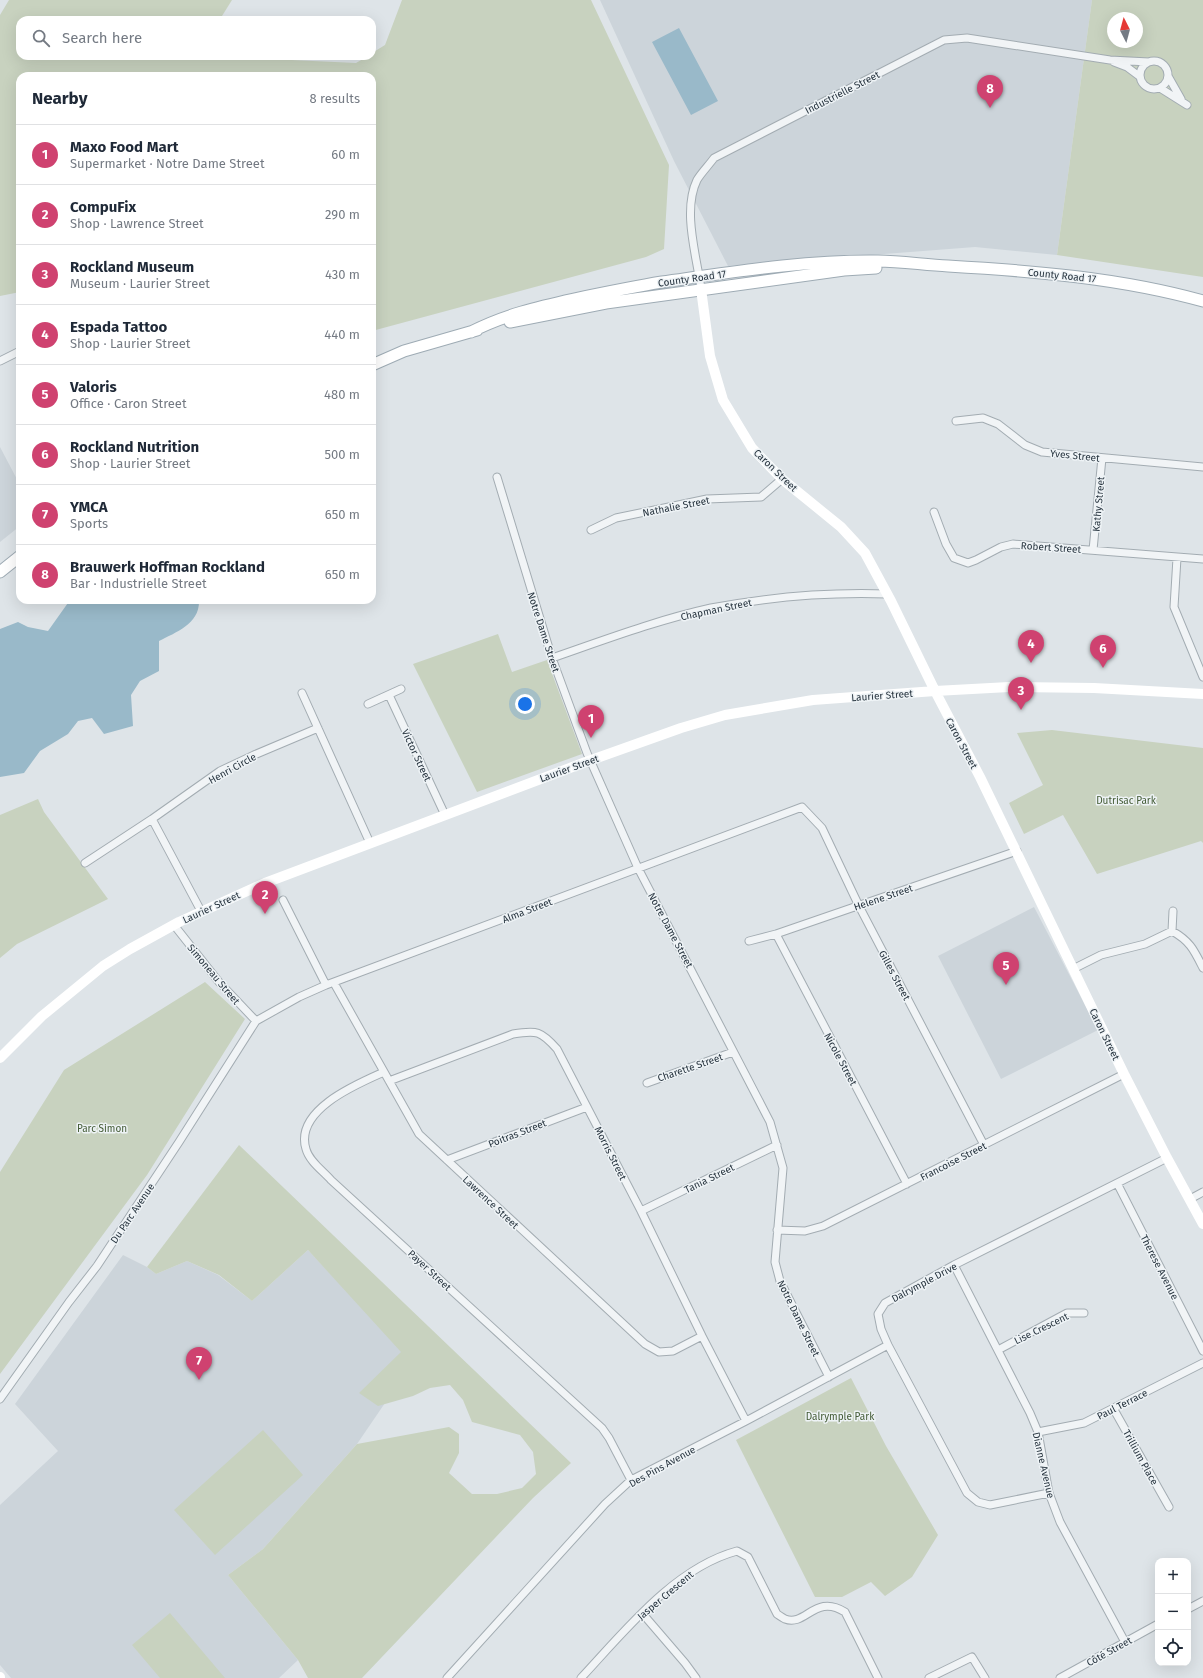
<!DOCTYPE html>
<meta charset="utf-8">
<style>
body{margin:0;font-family:"Fira Sans",sans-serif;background:#f6f6f7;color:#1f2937}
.controls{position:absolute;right:12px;bottom:12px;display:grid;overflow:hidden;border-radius:8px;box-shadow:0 4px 16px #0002}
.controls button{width:36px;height:36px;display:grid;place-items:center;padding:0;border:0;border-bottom:1px solid #e0e1e3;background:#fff;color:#1f2937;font:20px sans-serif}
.compass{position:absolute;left:1107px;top:12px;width:36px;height:36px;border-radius:50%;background:#fff;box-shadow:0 4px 16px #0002;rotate:354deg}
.you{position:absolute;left:525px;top:704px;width:14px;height:14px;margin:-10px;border:3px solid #fff;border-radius:50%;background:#1a73e8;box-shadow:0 0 0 6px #1a73e833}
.badge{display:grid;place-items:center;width:26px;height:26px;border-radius:50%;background:#cf4270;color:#fff;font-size:13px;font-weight:700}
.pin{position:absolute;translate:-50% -33px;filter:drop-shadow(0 1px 2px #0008)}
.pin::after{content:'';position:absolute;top:21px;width:14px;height:12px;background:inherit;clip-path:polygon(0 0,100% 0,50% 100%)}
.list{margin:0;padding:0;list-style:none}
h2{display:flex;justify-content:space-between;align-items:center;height:52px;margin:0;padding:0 16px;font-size:17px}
h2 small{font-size:13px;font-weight:400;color:#747a83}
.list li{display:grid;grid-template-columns:26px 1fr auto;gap:12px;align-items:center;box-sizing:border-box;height:60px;padding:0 16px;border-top:1px solid #e0e1e3}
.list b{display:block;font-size:15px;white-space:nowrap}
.list p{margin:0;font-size:13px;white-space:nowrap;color:#747a83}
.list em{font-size:13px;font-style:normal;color:#747a83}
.icon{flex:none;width:22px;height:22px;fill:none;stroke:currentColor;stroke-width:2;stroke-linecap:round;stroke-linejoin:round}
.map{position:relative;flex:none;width:1203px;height:1678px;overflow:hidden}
.search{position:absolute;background:#fff;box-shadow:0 4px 16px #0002;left:16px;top:16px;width:360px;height:44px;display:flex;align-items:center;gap:10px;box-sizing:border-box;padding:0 14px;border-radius:12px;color:#747a83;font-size:15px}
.panel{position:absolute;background:#fff;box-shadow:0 4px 16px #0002;left:16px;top:72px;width:360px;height:532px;border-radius:12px}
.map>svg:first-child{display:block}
.built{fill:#ccd4da}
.green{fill:#c8d2bf;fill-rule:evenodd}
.water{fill:#99b9c9}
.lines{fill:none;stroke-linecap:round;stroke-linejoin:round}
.street-casing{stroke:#a3acb2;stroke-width:9}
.primary-casing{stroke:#9eabb4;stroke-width:13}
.street{stroke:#f1f4f6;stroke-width:7}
.secondary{stroke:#fff;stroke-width:10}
.primary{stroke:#fff;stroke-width:11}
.labels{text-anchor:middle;stroke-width:3;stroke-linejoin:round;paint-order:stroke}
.street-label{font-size:10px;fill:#27343f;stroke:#eef3f6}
.park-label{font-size:10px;fill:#435b35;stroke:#eef3f6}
</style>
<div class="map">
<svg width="1203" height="1678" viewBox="0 0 1203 1678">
<rect width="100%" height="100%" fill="#dee4e8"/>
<path class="built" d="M600 0H1092L1057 255 975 247 728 266 674 161Z
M0 447 20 485V526L0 542Z
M1034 907 1098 1030 1001 1079 938 956Z
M308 1250 413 1362 357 1444 263 1549 228 1575 298 1660 279 1678H11L0 1665V1505L58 1451 15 1404 123 1255 147 1267 156 1274 187 1261 218 1275 252 1301Z"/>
<path class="green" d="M9 0H232L222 16V20H20V56H248L251 58 356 63 368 56H372V53L385 45 402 0H591L669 165 664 249 646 257 372 331V76H20V292L0 296V15Z
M1092 0H1203V277L1057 255ZM1113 18H1137V42H1113Z
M498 634 512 672 547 660 582 754 477 792 413 664Z
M1052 730 1203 748V843L1201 841 1097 874 1063 815 1024 834 1009 803 1043 785 1017 733Z
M38 799 44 812 108 899 17 944 0 958V815Z
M205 982 245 1019 147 1175 0 1374V1172L64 1070Z
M239 1145 571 1463 533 1498 362 1678H308L298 1660 228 1575 263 1549 357 1444 449 1427 459 1434V1453L449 1473 472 1494H497L522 1488 536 1474 533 1452 520 1435 472 1422 463 1400 450 1385 430 1388 413 1396 378 1406 359 1393 401 1352 308 1250 252 1301 219 1275 187 1261 156 1274 147 1267Z
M851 1378 886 1446 938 1535 912 1577 885 1596 871 1582 842 1597H815L736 1440Z
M263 1430 303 1475 215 1555 174 1510Z
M170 1613 225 1678H160L132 1645Z"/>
<path class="water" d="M679 28 718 101 691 115 652 42Z
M70 600H199C200 624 176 632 159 641V671L140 681 131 695 133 726 104 734 92 718 78 721 68 734 40 751 24 773 0 777V629L18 622 28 627 48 631Z"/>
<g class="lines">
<g class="street-casing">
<path id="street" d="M1140 75a14 14 0 1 1 28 0a14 14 0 1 1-28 0Z
M1114 62 1127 67 1139 76
M1168 76 1181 99
M1160 88 1187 105
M701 289C697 257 682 211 697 180 701 173 709 165 714 158L944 40 967 38 1110 60 1149 62
M0 361 20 351
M956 421 983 418 998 424 1025 445 1042 452 1203 467
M497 477 552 658 587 753 638 868 770 1122 783 1168 775 1262 780 1281 829 1377
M934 512 946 544 954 558 968 563 976 560 1001 547 1013 544 1203 559
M591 530 616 518 707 499 761 497 782 479
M1093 550 1102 458
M1177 558 1174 607 1203 677
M552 658C604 640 657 620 711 608 769 597 828 592 887 594
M302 693 370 843
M389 695 445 815
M368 704 401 689
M152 819 201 911
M85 863 152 819 220 771 254 755 318 728
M283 900 326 985
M174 925 219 982 256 1021
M1172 931 1173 911
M776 934 907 1184
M749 941 776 934 1017 851
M1073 969 1101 955 1145 944 1172 931C1190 941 1194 950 1203 968
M334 983 419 1134 447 1160 645 1344 659 1352 673 1351 702 1336
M384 1072C357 1084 294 1110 306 1149 309 1161 323 1171 331 1180L602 1428 609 1438 631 1480
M389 1081 513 1034C537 1030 541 1031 557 1049L641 1211 702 1336 746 1421
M647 1083 733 1052
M447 1160 587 1107
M1117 1183 1203 1351
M1190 1199 1203 1192
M641 1211 777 1145
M777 1230 805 1231 823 1226 1124 1074
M954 1265 1030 1413 1038 1432 1049 1493 1060 1522 1125 1642
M998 1350 1067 1313H1084
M0 1399 69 1302 97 1266 179 1142 256 1021 299 997 326 985 802 807 822 828 859 906 984 1145
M1113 1408 1169 1507
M1038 1432 1084 1423 1203 1363
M1049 1493 990 1505 978 1502 967 1493 888 1345 881 1329 878 1314 885 1303 954 1265 1167 1158
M1188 1609 1203 1601
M642 1613 685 1663 696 1678
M447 1678 605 1504 631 1480 746 1421 888 1345
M581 1678C624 1632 674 1568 737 1551L748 1557 777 1614C780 1616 783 1618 785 1619 806 1627 815 1593 845 1612L878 1678
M929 1678 972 1657 985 1678
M1060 1678 1158 1624"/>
</g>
<g class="primary-casing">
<path id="primary" d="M510 322 606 303 844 270 876 268
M471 332C504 315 538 307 574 299 603 293 632 287 662 282 733 272 806 260 878 261 901 261 925 265 948 266 1034 271 1120 278 1203 301
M372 365 404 351 477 330
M0 572 20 556"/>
</g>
<use href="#street" class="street"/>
<path class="secondary" d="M701 289 710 356 723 400 752 448 782 479 841 527 865 553 891 601 935 691 980 777 1124 1074 1167 1158 1203 1224
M0 1058 42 1016 103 966 130 949 179 922 265 883 583 763 681 728 725 715 813 700 935 691 1009 687 1094 688 1203 694
M0 1677V1678"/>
<use href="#primary" class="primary"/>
</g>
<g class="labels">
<g class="street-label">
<text transform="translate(842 92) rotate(-27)" y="4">Industrielle Street</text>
<text transform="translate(1062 275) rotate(6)" y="4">County Road 17</text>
<text transform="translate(692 278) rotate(-8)" y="4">County Road 17</text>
<text transform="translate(1075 455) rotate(6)" y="4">Yves Street</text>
<text transform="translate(776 470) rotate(44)" y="4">Caron Street</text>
<text transform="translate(1098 504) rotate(-85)" y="4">Kathy Street</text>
<text transform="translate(676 506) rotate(-11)" y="4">Nathalie Street</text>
<text transform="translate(1051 547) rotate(4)" y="4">Robert Street</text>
<text transform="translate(716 609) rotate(-12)" y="4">Chapman Street</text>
<text transform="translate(544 632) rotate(72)" y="4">Notre Dame Street</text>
<text transform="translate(882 695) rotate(-4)" y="4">Laurier Street</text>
<text transform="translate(962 743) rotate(62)" y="4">Caron Street</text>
<text transform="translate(417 755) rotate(65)" y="4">Victor Street</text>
<text transform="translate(232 768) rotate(-29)" y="4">Henri Circle</text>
<text transform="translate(569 768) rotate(-20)" y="4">Laurier Street</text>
<text transform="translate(883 897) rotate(-19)" y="4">Helene Street</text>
<text transform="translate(211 907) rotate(-25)" y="4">Laurier Street</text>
<text transform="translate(527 910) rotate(-21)" y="4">Alma Street</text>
<text transform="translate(671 930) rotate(62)" y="4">Notre Dame Street</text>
<text transform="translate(214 974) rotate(50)" y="4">Simoneau Street</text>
<text transform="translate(895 975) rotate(62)" y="4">Gilles Street</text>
<text transform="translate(1105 1034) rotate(64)" y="4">Caron Street</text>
<text transform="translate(841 1059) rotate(62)" y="4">Nicole Street</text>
<text transform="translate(690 1067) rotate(-19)" y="4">Charette Street</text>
<text transform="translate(517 1133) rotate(-21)" y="4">Poitras Street</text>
<text transform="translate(611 1153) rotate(63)" y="4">Morris Street</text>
<text transform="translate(953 1161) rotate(-27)" y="4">Francoise Street</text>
<text transform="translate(709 1178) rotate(-26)" y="4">Tania Street</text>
<text transform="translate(491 1202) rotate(43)" y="4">Lawrence Street</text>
<text transform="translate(132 1213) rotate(-56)" y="4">Du Parc Avenue</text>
<text transform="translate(1160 1267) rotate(63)" y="4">Therese Avenue</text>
<text transform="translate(430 1270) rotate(43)" y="4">Payer Street</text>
<text transform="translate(924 1282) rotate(-28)" y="4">Dalrymple Drive</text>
<text transform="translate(799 1318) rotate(64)" y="4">Notre Dame Street</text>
<text transform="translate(1041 1328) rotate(-26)" y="4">Lise Crescent</text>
<text transform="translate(1122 1404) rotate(-27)" y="4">Paul Terrace</text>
<text transform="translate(1141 1457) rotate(61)" y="4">Trillium Place</text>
<text transform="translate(1044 1465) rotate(77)" y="4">Dianne Avenue</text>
<text transform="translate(662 1466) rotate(-29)" y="4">Des Pins Avenue</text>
<text transform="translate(665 1595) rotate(-40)" y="4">Jasper Crescent</text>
<text transform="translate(1109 1651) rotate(-29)" y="4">Côté Street</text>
</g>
<g class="park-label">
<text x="1126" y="804">Dutrisac Park</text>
<text x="102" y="1132">Parc Simon</text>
<text x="840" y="1420">Dalrymple Park</text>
</g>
</g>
</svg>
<div class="controls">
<button>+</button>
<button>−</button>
<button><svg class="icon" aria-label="locate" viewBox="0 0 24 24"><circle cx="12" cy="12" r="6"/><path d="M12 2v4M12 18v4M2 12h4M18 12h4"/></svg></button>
</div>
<svg class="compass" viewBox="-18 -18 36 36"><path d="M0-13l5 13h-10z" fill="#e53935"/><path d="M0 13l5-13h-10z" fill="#747a83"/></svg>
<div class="you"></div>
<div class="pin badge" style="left:591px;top:738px">1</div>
<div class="pin badge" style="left:265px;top:914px">2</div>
<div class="pin badge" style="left:1021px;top:710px">3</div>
<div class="pin badge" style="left:1031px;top:663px">4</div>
<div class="pin badge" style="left:1006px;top:985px">5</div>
<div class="pin badge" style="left:1103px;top:668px">6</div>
<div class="pin badge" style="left:199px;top:1380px">7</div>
<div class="pin badge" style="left:990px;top:108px">8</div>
<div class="search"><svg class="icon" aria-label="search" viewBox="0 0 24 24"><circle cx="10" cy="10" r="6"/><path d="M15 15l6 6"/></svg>Search here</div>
<section class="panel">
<h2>Nearby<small>8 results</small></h2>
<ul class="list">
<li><span class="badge">1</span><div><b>Maxo Food Mart</b><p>Supermarket · Notre Dame Street</p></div><em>60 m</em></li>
<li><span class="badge">2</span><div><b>CompuFix</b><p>Shop · Lawrence Street</p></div><em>290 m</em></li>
<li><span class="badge">3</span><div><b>Rockland Museum</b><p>Museum · Laurier Street</p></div><em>430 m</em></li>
<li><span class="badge">4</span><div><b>Espada Tattoo</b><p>Shop · Laurier Street</p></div><em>440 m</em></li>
<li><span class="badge">5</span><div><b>Valoris</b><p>Office · Caron Street</p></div><em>480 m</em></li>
<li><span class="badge">6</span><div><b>Rockland Nutrition</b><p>Shop · Laurier Street</p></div><em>500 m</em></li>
<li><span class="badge">7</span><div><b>YMCA</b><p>Sports</p></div><em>650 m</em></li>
<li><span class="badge">8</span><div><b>Brauwerk Hoffman Rockland</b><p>Bar · Industrielle Street</p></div><em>650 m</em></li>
</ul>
</section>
</div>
